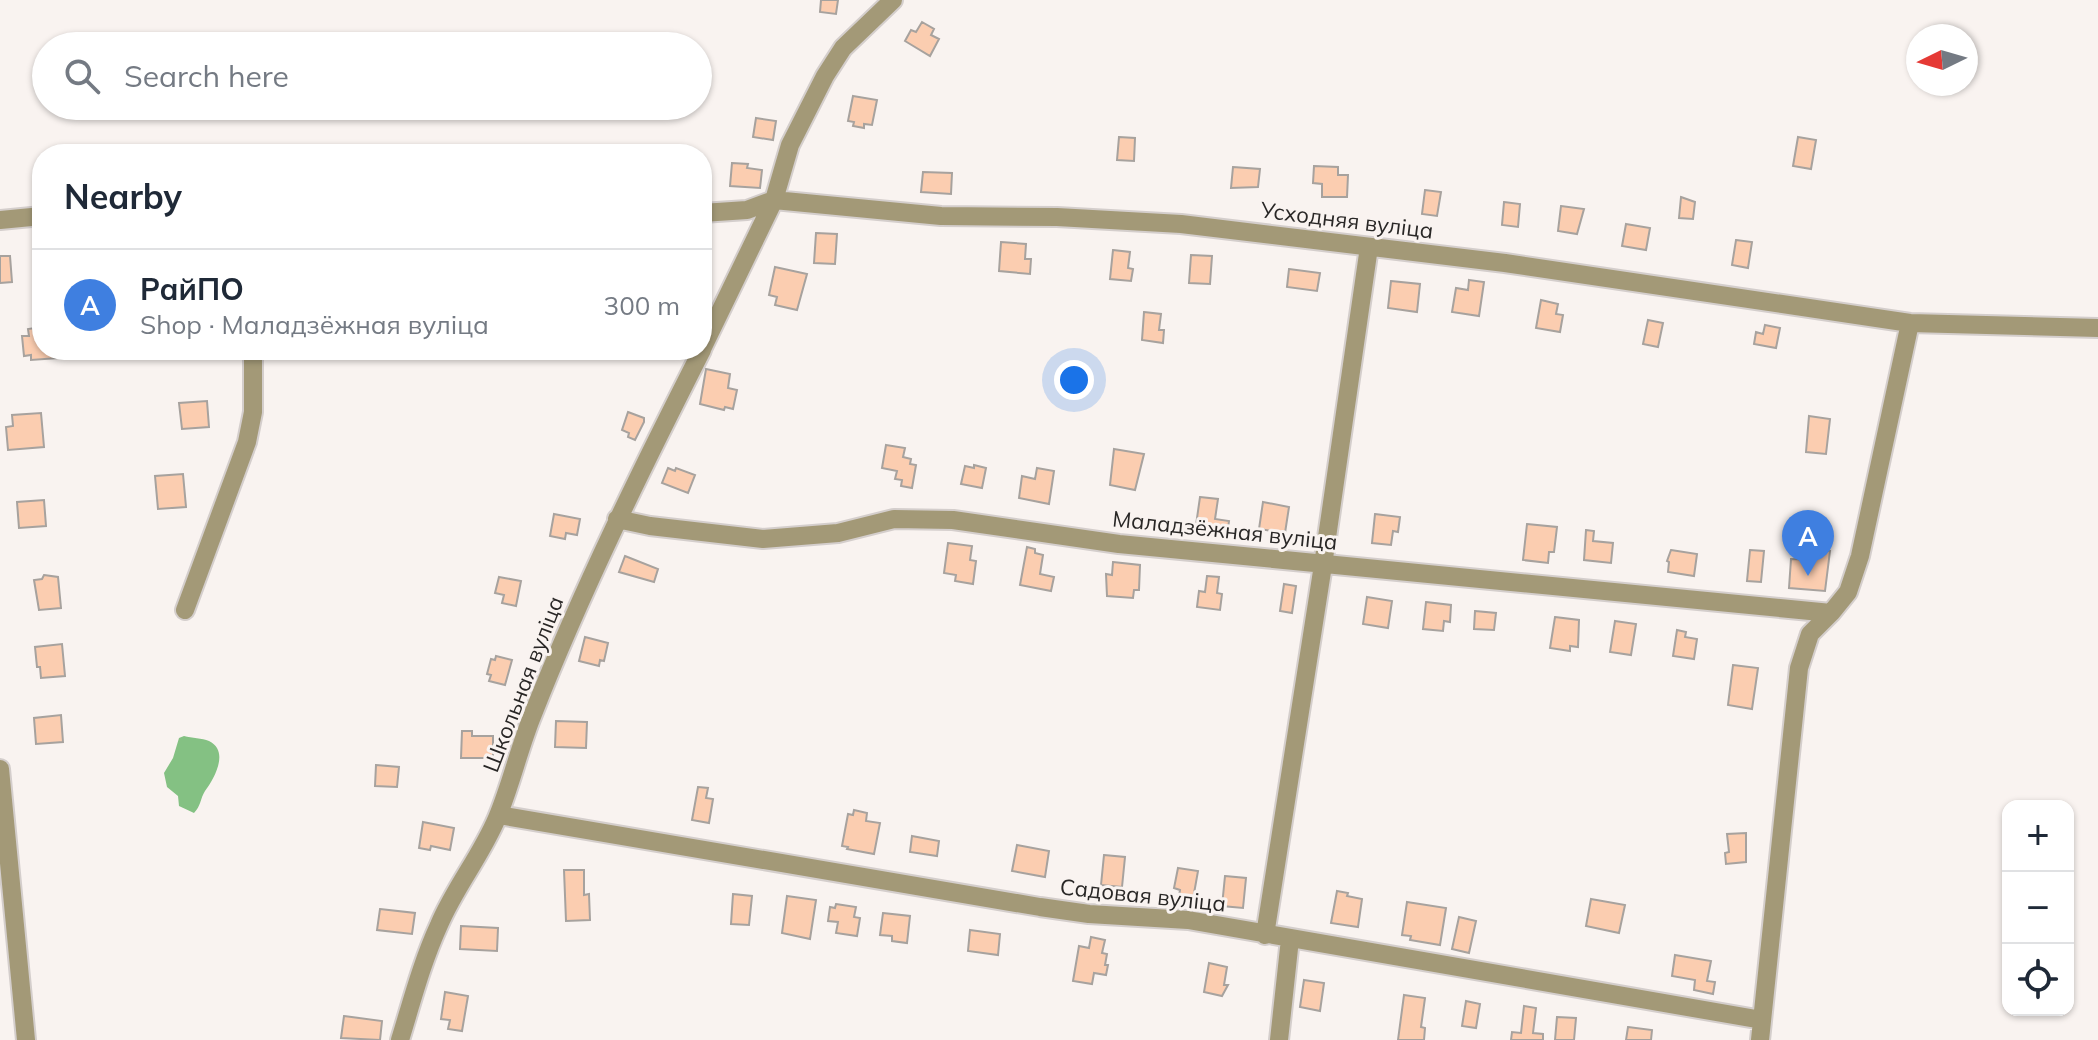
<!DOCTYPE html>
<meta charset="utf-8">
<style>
body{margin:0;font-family:Mulish,sans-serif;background:#f2f2f3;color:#1f2937}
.controls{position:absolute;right:24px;bottom:24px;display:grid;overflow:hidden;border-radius:16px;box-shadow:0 2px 6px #0004}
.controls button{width:72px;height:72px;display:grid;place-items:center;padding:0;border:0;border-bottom:2px solid #e0e1e3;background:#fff;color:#1f2937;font:40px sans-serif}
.compass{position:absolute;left:1906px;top:24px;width:72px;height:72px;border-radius:50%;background:#fff;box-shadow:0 2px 6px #0004;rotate:265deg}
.you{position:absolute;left:1074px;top:380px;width:28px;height:28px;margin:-20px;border:6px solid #fff;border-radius:50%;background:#1a73e8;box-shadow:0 0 0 12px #1a73e833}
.badge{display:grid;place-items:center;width:52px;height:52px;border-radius:50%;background:#387fb4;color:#fff;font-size:26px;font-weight:700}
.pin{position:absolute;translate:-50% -66px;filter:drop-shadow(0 2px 4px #0008)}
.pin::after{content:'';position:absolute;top:42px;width:28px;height:24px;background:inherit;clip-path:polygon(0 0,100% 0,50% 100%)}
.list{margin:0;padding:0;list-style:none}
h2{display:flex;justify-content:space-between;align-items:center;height:104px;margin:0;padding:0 32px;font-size:34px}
h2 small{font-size:26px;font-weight:400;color:#747a83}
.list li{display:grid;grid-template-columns:52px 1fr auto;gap:24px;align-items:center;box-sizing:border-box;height:112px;padding:0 32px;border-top:2px solid #e0e1e3}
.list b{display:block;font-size:30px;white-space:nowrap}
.list p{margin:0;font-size:26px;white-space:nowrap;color:#747a83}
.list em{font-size:26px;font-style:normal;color:#747a83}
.icon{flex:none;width:44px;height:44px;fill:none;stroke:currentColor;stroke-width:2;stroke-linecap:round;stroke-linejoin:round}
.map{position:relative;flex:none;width:2098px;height:1040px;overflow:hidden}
.search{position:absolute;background:#fff;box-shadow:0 2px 6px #0004;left:32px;top:32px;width:680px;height:88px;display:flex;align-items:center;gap:20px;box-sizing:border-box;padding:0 28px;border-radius:44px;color:#747a83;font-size:30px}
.panel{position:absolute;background:#fff;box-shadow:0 2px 6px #0004;left:32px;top:144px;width:680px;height:216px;border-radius:32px}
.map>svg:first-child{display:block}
.forest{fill:#84c183}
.building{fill:#fbcdb0;stroke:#a7a29e;stroke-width:2}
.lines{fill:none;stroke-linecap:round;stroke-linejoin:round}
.minor-casing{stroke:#d4cecc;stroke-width:22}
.minor{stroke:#a39977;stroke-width:18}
.labels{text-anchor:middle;stroke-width:6;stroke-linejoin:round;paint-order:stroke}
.street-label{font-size:22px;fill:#292726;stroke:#f9f3f0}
</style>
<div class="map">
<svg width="2098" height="1040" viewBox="0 0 2098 1040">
<rect width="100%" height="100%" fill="#f9f3f0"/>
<path class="forest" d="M184 736C192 738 202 738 209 741 230 751 214 779 205 791 200 799 201 806 194 813L179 806 178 796 167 787 164 773 173 758 179 738Z"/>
<path class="building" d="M821 0H838L836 14 820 12Z
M922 22 934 29 931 35 939 39 930 56 905 41 911 30 916 32Z
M853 96 877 100 872 125 864 124V128L853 126 854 122 848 121Z
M756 118 776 121 773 140 753 137Z
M1119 137 1135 138 1134 161 1117 160Z
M1798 137 1816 140 1811 169 1793 166Z
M732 163 748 164 747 168 762 170 760 188 730 186Z
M1314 166 1338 167V175H1348L1347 197H1322V184L1313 183Z
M1233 167 1260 169 1258 187 1231 188Z
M923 172 952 173 951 194 921 192Z
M1425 190 1441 192 1437 216 1422 214Z
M1681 197 1695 202 1693 219 1679 218Z
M1504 202 1520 204 1518 227 1502 225Z
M1561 206 1584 209 1577 234 1558 231Z
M1626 224 1650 228 1646 250 1622 246Z
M816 233 837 234 835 264 814 263Z
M1736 240 1752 242 1748 268 1732 265Z
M1001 242 1026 244 1025 259H1031L1030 274 999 271Z
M1113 250 1130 252 1128 268 1133 269 1131 281 1110 279Z
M1191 255 1212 256 1210 284 1189 283Z
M0 256H10L12 282 0 283Z
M775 267 807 274 797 310 775 305 777 297 769 295Z
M1289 269 1320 273 1317 291 1287 287Z
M1469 280 1484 282 1479 316 1452 312 1456 288 1468 290Z
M1391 281 1420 284 1417 312 1388 308Z
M1541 300 1558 304 1556 314 1563 315 1560 332 1536 328Z
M1144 312 1161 314 1159 330H1164L1163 343 1142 340Z
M1648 320 1663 323 1658 347 1643 344Z
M1765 325 1780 328 1776 348 1754 344 1756 332 1763 334Z
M42 327V350H57L58 358 31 360V355L24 356 22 336H29L28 329Z
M187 350H221L222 358 188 359Z
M706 369 730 374 728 388 737 390 733 409 725 407 724 410 700 404Z
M207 401 209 427 182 429 179 403Z
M628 412 644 418V422L635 440 628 437 629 433 622 430Z
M41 413 44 447 8 450 6 427 13 426 12 415Z
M1809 416 1830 419 1826 454 1806 452Z
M886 445 905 448 903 457 911 459 910 464 916 465 912 488 901 486 902 480 895 479 897 471 882 468Z
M1114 449 1144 454 1135 490 1110 485Z
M974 465 986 468 982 488 961 484 965 466 974 468Z
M668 468 675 471 676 468 695 475 688 493 662 483Z
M1037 468 1054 471 1049 504 1019 498 1022 476 1035 479Z
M183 474 186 507 158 509 155 476Z
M1200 497 1218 499 1215 519 1229 521 1227 536 1204 533 1205 526 1196 525Z
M44 500 46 526 19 528 17 502Z
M1263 502 1289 507 1285 533 1259 529Z
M554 514 580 519 577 535 566 533 565 539 550 536Z
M1375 514 1400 517 1398 532 1393 531 1391 545 1372 543Z
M1527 524 1557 527 1554 552H1549L1548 563 1523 560Z
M1586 530 1594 531 1593 541 1613 543 1611 563 1584 560Z
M948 543 972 546 970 560 976 561 973 584 955 581 956 575 944 573Z
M1027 547 1035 549V553L1043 555 1040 574 1054 577 1051 591 1020 585Z
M1671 550 1697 554 1694 576 1668 572 1669 562 1667 561Z
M1750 550 1764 551 1761 582 1747 581Z
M1814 550 1830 551 1825 591 1789 588 1791 559 1814 560Z
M625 556 658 569 654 582 619 572Z
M1113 562 1140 565 1139 590H1134L1133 598 1107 596 1106 574 1112 575Z
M44 575 58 577 61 608 39 610 34 580 42 579Z
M1207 576 1219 577 1217 593 1222 594 1220 610 1197 607 1199 591 1205 592Z
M499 577 521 581 516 606 502 603 504 595 495 593Z
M1284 584 1296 586 1292 613 1280 611Z
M1367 597 1392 601 1388 628 1363 624Z
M1426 602 1451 605 1450 622 1444 621 1443 631 1423 629Z
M1475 611 1496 613 1494 630 1474 629Z
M1555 617 1579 620 1578 647 1570 646V651L1550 648Z
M1615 621 1636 624 1631 655 1610 652Z
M1677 630 1686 632 1685 637 1697 639 1694 659 1673 656Z
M585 637 608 643 604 661 600 660 599 666 579 661Z
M62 644 65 676 41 678 40 667H37L35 647Z
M496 656 512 660 505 685 489 681 491 675 487 674 491 659 495 660Z
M1733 665 1758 668 1752 709 1728 705Z
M61 715 63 742 36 744 34 718Z
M556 721 587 722 586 748 555 747Z
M462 731H472V736H493V758H461Z
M376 765 399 767 397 787 375 786Z
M698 787 708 788 706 798 713 799 709 823 692 820Z
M854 810 867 813 866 821 880 823 874 854 847 849 848 847 842 846 848 814 853 815Z
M423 822 454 828 450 850 431 846 430 850 419 848Z
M1746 833V862L1726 864 1725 853 1729 852 1727 834Z
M912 836 939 841 937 856 910 852Z
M1017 845 1049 851 1045 877 1012 871Z
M1104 855 1125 857 1122 887 1101 885Z
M1178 868 1198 871 1193 899 1179 897 1180 890 1174 888Z
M564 870H584V895L589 894 590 920 566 921Z
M1225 876 1246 878 1243 908 1222 906Z
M1337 891 1348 893 1347 896 1362 899 1358 927 1331 923Z
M733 894 752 896 749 925 731 924Z
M787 896 816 900 810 939 782 933Z
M1591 899 1625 905 1619 933 1586 926Z
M1407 902 1446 908 1440 945 1410 940 1411 936 1402 935Z
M836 904 856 907 854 917 860 918 857 936 836 933 838 922 828 921 830 907 835 908Z
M380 909 415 913 412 934 377 930Z
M883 913 910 916 907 943 892 941V936L880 935Z
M1459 917 1476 921 1469 953 1452 949Z
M461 926 498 928 497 951 460 949Z
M970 930 1000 934 998 955 968 951Z
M1091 937 1105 940 1102 953 1107 954 1105 965H1108L1106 975 1094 973 1092 984 1073 981 1079 946 1089 948Z
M1675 955 1711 961 1707 981 1715 982 1713 994 1694 990 1695 980 1672 976Z
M1209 963 1227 967 1224 985H1228L1222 996 1204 992Z
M1304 980 1324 983 1320 1011 1300 1007Z
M445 992 468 996 462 1031 448 1029 450 1020 441 1019Z
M1404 995 1425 998 1421 1027 1425 1028 1424 1040H1398Z
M1466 1001 1480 1004 1476 1028 1462 1026Z
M1524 1006 1536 1008 1533 1033 1543 1034V1040H1511L1512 1032 1521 1033Z
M344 1016 382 1021 380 1040 341 1038Z
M1557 1017 1576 1018 1574 1040H1555Z
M1628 1027 1652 1030 1651 1040H1626Z"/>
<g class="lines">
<g class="minor-casing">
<path id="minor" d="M702 213 747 210 774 200 941 216 1057 217 1181 224 1505 263 1910 323 2098 328
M0 220 42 216
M702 349 774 200 790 145 825 76 843 48 893 0
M617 519 650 526 763 539 838 533 894 519 953 520 1119 544 1831 613
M185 610 247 442 253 412V350
M0 769 26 1040
M499 815 1040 907 1089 914 1188 920 1762 1020
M1265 935 1323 565 1369 247
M400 1040C412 1001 422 962 439 925 455 887 481 856 497 818 511 785 519 748 533 714 582 590 641 470 702 350
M1279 1040 1290 939
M1760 1040 1799 668 1810 634 1831 613 1848 592 1860 556 1910 323"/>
</g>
<use href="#minor" class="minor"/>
</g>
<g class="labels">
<g class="street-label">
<text transform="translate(1347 220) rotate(7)" y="8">Усходняя вуліца</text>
<text transform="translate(1225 530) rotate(6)" y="8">Маладзёжная вуліца</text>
<text transform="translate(523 684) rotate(-69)" y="8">Школьная вуліца</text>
<text transform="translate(1143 895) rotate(6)" y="8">Садовая вуліца</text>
</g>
</g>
</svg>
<div class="controls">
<button>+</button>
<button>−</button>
<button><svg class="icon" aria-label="locate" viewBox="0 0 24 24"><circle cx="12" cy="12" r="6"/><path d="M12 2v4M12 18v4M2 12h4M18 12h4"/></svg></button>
</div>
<svg class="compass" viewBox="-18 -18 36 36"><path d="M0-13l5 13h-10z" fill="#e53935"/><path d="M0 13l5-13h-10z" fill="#747a83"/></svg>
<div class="you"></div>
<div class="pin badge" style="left:1808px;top:576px;background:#3f7fe0">A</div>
<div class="search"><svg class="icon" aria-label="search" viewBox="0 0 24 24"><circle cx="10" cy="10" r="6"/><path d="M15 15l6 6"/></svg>Search here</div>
<section class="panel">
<h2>Nearby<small></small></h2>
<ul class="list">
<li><span class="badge" style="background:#3f7fe0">A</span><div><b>РайПО</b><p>Shop · Маладзёжная вуліца</p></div><em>300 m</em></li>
</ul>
</section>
</div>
